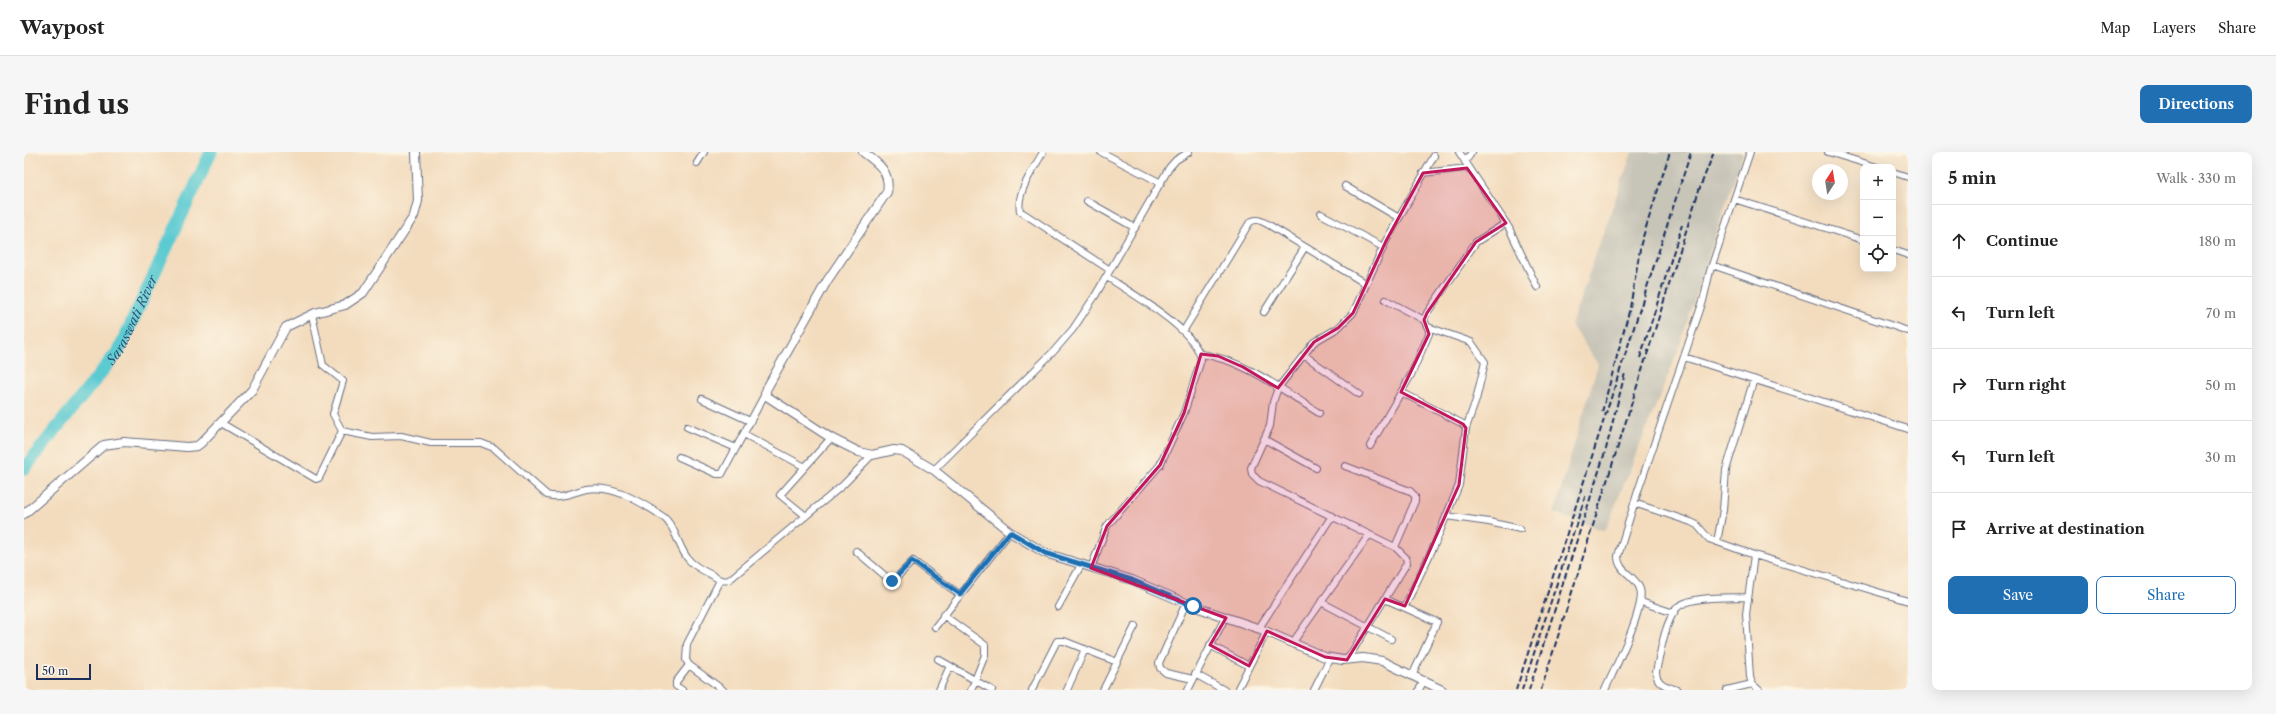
<!DOCTYPE html>
<meta charset="utf-8">
<style>
body{margin:0;font-family:"Libre Caslon Text",serif;background:#f6f6f6;color:#222}
.controls{position:absolute;right:12px;top:12px;display:grid;overflow:hidden;border-radius:8px;box-shadow:0 4px 16px #0002}
.controls button{width:36px;height:36px;display:grid;place-items:center;padding:0;border:0;border-bottom:1px solid #e0e0e0;background:#fff;color:#222;font:20px sans-serif}
.compass{position:absolute;left:1788px;top:12px;width:36px;height:36px;border-radius:50%;background:#fff;box-shadow:0 4px 16px #0002;rotate:12deg}
.scale{position:absolute;left:12px;bottom:10px;width:55px;box-sizing:border-box;padding-left:4px;border:2px solid #1b2f5e;border-top:0;font-size:11px;line-height:14px;white-space:nowrap;color:#1b2f5e;-webkit-text-stroke:3px #fcf5e5;paint-order:stroke}
.stop{position:absolute;width:12px;height:12px;margin:-9px;border:3px solid #1f6fb2;border-radius:50%;background:#fff}
.stop.end{background:#1f6fb2;border-color:#fff;box-shadow:0 1px 4px #0008}
.list{margin:0;padding:0;list-style:none}
h2{display:flex;justify-content:space-between;align-items:center;height:52px;margin:0;padding:0 16px;font-size:17px}
h2 small{font-size:13px;font-weight:400;color:#767676}
.list li{display:grid;grid-template-columns:26px 1fr auto;gap:12px;align-items:center;box-sizing:border-box;height:72px;padding:0 16px;border-top:1px solid #e0e0e0}
.list b{display:block;font-size:15px;white-space:nowrap}
.list em{font-size:13px;font-style:normal;color:#767676}
.actions{display:flex;gap:8px;padding:12px 16px}
.actions a{flex:1;padding:9px 0;border:1px solid #1f6fb2;border-radius:8px;text-align:center;font-size:14px;color:#1f6fb2}
.actions .main{background:#1f6fb2;color:#fff}
.icon{flex:none;width:22px;height:22px;fill:none;stroke:currentColor;stroke-width:2;stroke-linecap:round;stroke-linejoin:round}
.map{position:relative;flex:none;width:1884px;height:538px;overflow:hidden;border-radius:8px}
header{display:flex;align-items:center;gap:24px;box-sizing:border-box;height:56px;padding:0 20px;background:#fff;border-bottom:1px solid #e0e0e0}
header strong{font-size:19px}
nav{display:flex;gap:22px;margin-inline-start:auto;font-size:14px}
.intro{display:flex;align-items:center;justify-content:space-between;box-sizing:border-box;height:96px;padding:0 24px}
h1{margin:0;font-size:28px}
.button{padding:10px 18px;border-radius:8px;background:#1f6fb2;color:#fff;font-size:14px;font-weight:700}
main{display:flex;gap:24px;padding:0 24px}
aside{flex:1;background:#fff;border-radius:8px;box-shadow:0 4px 16px #0002}
.map>svg:first-child{display:block}
.industrial{fill:#c7c5b8}
.lines{fill:none;stroke-linecap:round;stroke-linejoin:round}
.river{stroke:#5ccad1;stroke-width:13}
.minor-casing{stroke:#676c80;stroke-width:8}
.tertiary-casing{stroke:#676c80;stroke-width:10}
.minor{stroke:#fff;stroke-width:6}
.tertiary{stroke:#fff;stroke-width:8}
.rail{stroke:#1b2f5e;stroke-width:2;stroke-dasharray:6 3;stroke-linecap:butt}
.route{stroke:#1f6fb2;stroke-width:5}
.marked{fill:#c2185b;fill-opacity:0.2;stroke:#c2185b;stroke-width:3;stroke-linejoin:round}
.labels{text-anchor:middle;stroke-width:3;stroke-linejoin:round;paint-order:stroke}
.water-label{font-size:13px;font-style:italic;fill:#2b567b;stroke:#fcf5e5}
</style>
<header>
<strong>Waypost</strong>
<nav><a>Map</a><a>Layers</a><a>Share</a></nav>
</header>
<div class="intro"><h1>Find us</h1><a class="button">Directions</a></div>
<main>
<div class="map">
<svg width="1884" height="538" viewBox="0 0 1884 538">
<rect width="100%" height="100%" fill="#fcf5e5"/>
<filter id="ink" filterUnits="userSpaceOnUse"><feTurbulence type="fractalNoise" baseFrequency=".025" numOctaves="2"/><feDisplacementMap in="SourceGraphic" scale="8" xChannelSelector="R" yChannelSelector="G"/><feConvolveMatrix kernelMatrix="1 2 1 2 8 2 1 2 1" color-interpolation-filters="sRGB"/></filter>
<filter id="wash" filterUnits="userSpaceOnUse"><feTurbulence type="fractalNoise" baseFrequency=".012" numOctaves="4" result="noise"/><feDisplacementMap in="SourceGraphic" scale="16" xChannelSelector="R" yChannelSelector="G"/><feGaussianBlur stdDeviation="0.9" result="paint"/><feColorMatrix in="noise" values="0 0 0 0 0 0 0 0 0 0 0 0 0 0 0 0 0 1.4 0 .05"/><feComposite in="paint" operator="in"/></filter>
<g filter="url(#wash)">
<rect width="100%" height="100%" fill="#f3dcbe"/>
<path class="industrial" d="M1608 0H1719L1652 204 1581 379 1530 361 1574 212 1547 173Z"/>
<g class="lines">
<path class="river" id="s1" d="M0 317 95 198 187 0"/>
</g>
</g>
<g filter="url(#ink)">
<g class="lines">
<g class="minor-casing">
<path id="minor" d="M1019 0C1010 17 992 40 996 59L1086 118
M1077 0 1137 31
M1435 0 1485 76 1513 135
M1804 0 1853 15
M1441 10 1448 0
M673 11 680 0
M1869 20 1884 25
M1399 21 1443 16
M1321 34 1375 66
M1710 47 1839 88
M1063 49 1111 76
M1297 62 1359 95
M1869 98 1884 103
M1688 113 1884 179
M1362 148 1400 168
M1240 160 1281 95
M288 163 299 213 319 229 309 262 318 279
M1404 175 1447 190 1461 210 1452 248 1442 276
M1160 178 1226 70C1233 65 1239 70 1245 73L1342 132
M1177 202C1221 208 1258 238 1295 261
M1280 203 1335 242
M1660 205 1884 277
M1377 240 1439 272 1442 276 1435 333 1410 394 1381 454
M678 247 726 269
M197 271 292 327 295 326 318 279 348 285 377 284 407 291H457L470 296 523 343C535 347 550 340 562 337 588 332 617 350 638 364 652 374 654 396 665 408 671 415 680 419 688 423 694 427 698 430 705 428L819 333 848 303
M663 275 712 296
M720 282 781 315
M1240 287 1292 316
M1346 294 1387 223 1405 182V178L1400 168 1403 161 1452 90 1482 71
M655 305 693 322H698L741 242
M1321 314 1386 339 1391 344V349L1371 395
M910 318 1030 199 1049 177 1071 144 1145 16 1152 8 1165 0
M1610 351 1667 370 1673 373 1685 387 1730 403 1884 449
M782 364 756 343 807 286
M1422 364 1465 370 1496 377
M1693 390 1699 358 1702 318 1730 227
M832 399 866 428H870L889 409 935 442
M1730 403 1722 462 1726 525 1728 532 1735 538
M1067 416 1083 374 1136 313 1160 261 1177 208C1174 179 1107 141 1083 125
M696 428 663 492 662 508 665 513 699 538
M1361 447 1413 470 1389 522
M1297 450 1367 487
M1617 450 1650 461
M1162 451 1135 511 1136 516 1142 521 1169 527
M1034 455 1057 413
M919 463 961 493V503L947 538
M911 475 986 380
M1235 476 1308 364
M1269 490 1345 383
M1186 493 1225 514
M914 507 968 538
M1323 508 1383 411 1382 406 1371 395 1235 329 1228 322 1227 316 1246 274 1249 250 1254 236 1290 190 1314 176 1329 161 1362 89 1410 4
M1171 522 1200 538
M658 538 652 534V530L665 513
M915 538 926 514
M1008 538 1033 489H1040L1093 510
M1043 538 1061 497
M1079 538 1111 474
M1164 538 1201 466
M1213 538 1243 479
M1290 538 1306 506
M1395 538 1400 528
M1581 538C1590 518 1622 455 1616 437 1611 422 1594 421 1594 404L1614 339 1679 149 1686 119 1726 0
M1653 538C1642 534 1632 532 1632 519 1637 500 1640 473 1652 457 1663 443 1708 446 1724 445
M1703 538 1728 532"/>
</g>
<g class="tertiary-casing">
<path id="tertiary" d="M839 0C854 11 867 20 863 40L803 129 743 236 741 242 744 245 807 286 835 300 848 303 870 298 878 299 910 318 986 380 1021 401 1108 428 1169 454 1239 478 1301 505 1319 508 1339 506 1358 509 1418 538
M0 362 80 293 100 290 163 295 173 294 177 291 228 238 262 175 291 161 321 153 339 141 390 64 394 49 392 0"/>
</g>
<use href="#minor" class="minor"/>
<use href="#tertiary" class="tertiary"/>
<path class="rail" d="M1616 206 1658 73
M1578 260 1606 156 1617 91 1646 0
M1492 538 1667 0
M1498 538 1562 342
M1505 538 1582 297 1601 221
M1517 538 1675 38 1690 0"/>
</g>
</g>
<g class="lines" filter="url(#ink)">
<path class="route" d="M868 429 888 409 936 442 986 380 1021 401 1108 428 1169 454"/>
</g>
<path class="marked" d="M1443 16 1482 71 1452 90 1403 161 1400 168 1405 182 1377 240 1439 272 1442 276 1435 333 1381 454 1361 447 1323 508 1301 505 1243 479 1225 514 1186 493 1202 466 1067 416 1083 374 1136 313 1160 261 1177 202 1194 204 1219 215 1254 236 1290 190 1314 176 1329 161 1362 89 1399 21Z"/>
<g class="labels">
<g class="water-label">
<text dy="5" stroke="none"><textPath href="#s1" startOffset="185">Saraswati River</textPath></text>
</g>
</g>
</svg>
<div class="controls">
<button>+</button>
<button>−</button>
<button><svg class="icon" aria-label="locate" viewBox="0 0 24 24"><circle cx="12" cy="12" r="6"/><path d="M12 2v4M12 18v4M2 12h4M18 12h4"/></svg></button>
</div>
<svg class="compass" viewBox="-18 -18 36 36"><path d="M0-13l5 13h-10z" fill="#e53935"/><path d="M0 13l5-13h-10z" fill="#767676"/></svg>
<div class="scale">50 m</div>
<div class="stop" style="left:1169px;top:454px"></div>
<div class="stop end" style="left:868px;top:429px"></div>
</div>
<aside>
<h2>5 min<small>Walk · 330 m</small></h2>
<ul class="list">
<li><svg class="icon" aria-label="ahead" viewBox="0 0 24 24"><path d="M12 20V5M6 11l6-6 6 6"/></svg><div><b>Continue</b></div><em>180 m</em></li>
<li><svg class="icon" aria-label="left" viewBox="0 0 24 24"><path d="M17 20v-9H6M10 6l-5 5 5 5"/></svg><div><b>Turn left</b></div><em>70 m</em></li>
<li><svg class="icon" aria-label="right" viewBox="0 0 24 24"><path d="M7 20v-9h11M14 6l5 5-5 5"/></svg><div><b>Turn right</b></div><em>50 m</em></li>
<li><svg class="icon" aria-label="left" viewBox="0 0 24 24"><path d="M17 20v-9H6M10 6l-5 5 5 5"/></svg><div><b>Turn left</b></div><em>30 m</em></li>
<li><svg class="icon" aria-label="arrive" viewBox="0 0 24 24"><path d="M6 21V4h12l-3 4 3 4H6"/></svg><div><b>Arrive at destination</b></div></li>
</ul>
<div class="actions"><a class="main">Save</a><a>Share</a></div>
</aside>
</main>
